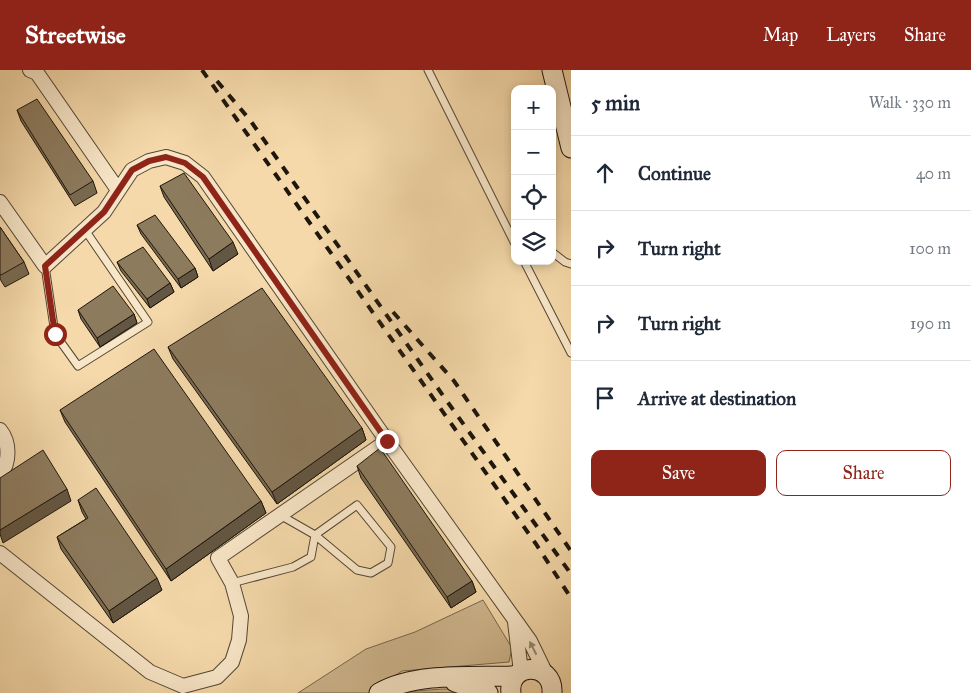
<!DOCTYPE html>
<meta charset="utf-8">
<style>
body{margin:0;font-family:"IM FELL Great Primer",serif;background:#f6f6f7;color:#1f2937}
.controls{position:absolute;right:15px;top:15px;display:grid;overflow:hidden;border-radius:10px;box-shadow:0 2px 8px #0003}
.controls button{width:45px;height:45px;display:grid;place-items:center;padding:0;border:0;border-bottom:1px solid #e0e1e3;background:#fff;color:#1f2937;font:25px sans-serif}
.stop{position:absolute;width:15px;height:15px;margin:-11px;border:4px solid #8f2418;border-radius:50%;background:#fff}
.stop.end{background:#8f2418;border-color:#fff;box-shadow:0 1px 5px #0008}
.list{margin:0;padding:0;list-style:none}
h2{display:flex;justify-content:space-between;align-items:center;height:65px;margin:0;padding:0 20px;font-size:21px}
h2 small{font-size:16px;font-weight:400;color:#747a83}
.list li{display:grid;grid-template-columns:32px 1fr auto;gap:15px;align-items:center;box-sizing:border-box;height:75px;padding:0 20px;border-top:1px solid #e0e1e3}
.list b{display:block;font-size:19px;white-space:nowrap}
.list em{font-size:16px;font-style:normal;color:#747a83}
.actions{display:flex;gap:10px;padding:15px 20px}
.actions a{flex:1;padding:11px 0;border:1px solid #8f2418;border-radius:10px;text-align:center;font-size:18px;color:#8f2418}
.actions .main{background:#8f2418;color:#fff}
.icon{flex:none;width:28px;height:28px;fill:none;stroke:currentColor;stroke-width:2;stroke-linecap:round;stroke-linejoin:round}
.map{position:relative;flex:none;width:571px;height:623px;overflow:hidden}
header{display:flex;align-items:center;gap:30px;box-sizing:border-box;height:70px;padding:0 25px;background:#8f2418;color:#fff}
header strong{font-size:24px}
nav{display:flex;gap:28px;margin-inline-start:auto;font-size:18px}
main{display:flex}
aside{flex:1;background:#fff}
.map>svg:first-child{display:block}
.green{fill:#d0b88f;stroke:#76674e}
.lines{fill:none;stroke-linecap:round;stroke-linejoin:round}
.lane-casing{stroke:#534734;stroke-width:9}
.street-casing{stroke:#534734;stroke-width:16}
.secondary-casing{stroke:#1d160c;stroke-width:21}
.lane{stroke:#f8e6c8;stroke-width:7}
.street{stroke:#f8e6c8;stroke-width:14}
.secondary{stroke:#f8e6c8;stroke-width:19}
.rail{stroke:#1d160c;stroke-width:4;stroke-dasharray:9 9;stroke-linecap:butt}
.wall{fill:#796a51;stroke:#1d160c}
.shaded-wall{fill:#635642;stroke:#1d160c}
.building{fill:#8d7b5e;stroke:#1d160c}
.oneway{fill:#958873}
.route{stroke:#8f2418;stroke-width:6}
</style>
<header>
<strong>Streetwise</strong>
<nav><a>Map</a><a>Layers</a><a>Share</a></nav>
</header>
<main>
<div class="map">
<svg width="571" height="623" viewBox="0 0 571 623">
<rect width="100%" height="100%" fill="#f5d9aa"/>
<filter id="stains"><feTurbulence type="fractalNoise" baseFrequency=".004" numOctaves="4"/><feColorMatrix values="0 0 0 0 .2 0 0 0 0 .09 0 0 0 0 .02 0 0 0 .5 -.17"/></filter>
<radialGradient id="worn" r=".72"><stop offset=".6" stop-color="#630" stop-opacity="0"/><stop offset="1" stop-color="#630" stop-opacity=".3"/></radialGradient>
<path class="green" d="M483 530 512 578 509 592 402 601 369 623H298L366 579 415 562Z
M443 619H462L476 623 400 622Z"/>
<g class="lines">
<g class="lane-casing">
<path id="lane" d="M428 0 515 174
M552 182 565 192 571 194
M524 191 571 283
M45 196 55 264 78 296 148 252 85 160
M232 513 293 497 311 487 315 465 357 435 391 477 388 493 371 503 357 500 315 465 280 445"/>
</g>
<g class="street-casing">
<path id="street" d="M30 0 37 3 118 120
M0 132 45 196 104 142 132 100 149 91 166 87 185 93 203 107 387 371 530 571 547 606
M0 360C10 372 10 393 0 405
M0 483 150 602 183 616 217 607 232 592 239 570 241 546 232 513 218 488 387 371
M515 552 521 602"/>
</g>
<g class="secondary-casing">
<path id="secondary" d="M552 0 571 78
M455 612 488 623
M379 623C414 602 474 607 515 606
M511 623C507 592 554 591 552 623"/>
</g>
<use href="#lane" class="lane"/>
<use href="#street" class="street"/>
<use href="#secondary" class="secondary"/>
<path class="rail" d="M202 0 536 474 571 528
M217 11 250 50 444 327 571 504
M393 242 454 311 571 481"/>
</g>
<path class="wall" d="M17 40 93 111 97 123 75 136 21 51Z
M160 116 238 184 213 201 164 127Z
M137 155 195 198 198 207 181 218 141 164Z
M0 157 24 192 29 204 5 217 0 209Z
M117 192 170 213 174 222 150 238 121 201Z
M78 240 134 244 137 253 100 277 81 249Z
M168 277 362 358 366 370 277 434 173 289Z
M60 340 261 431 266 443 171 511 65 352Z
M357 396 472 511 476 522 451 538 361 408Z
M78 430 162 520 113 553 61 479 57 467 86 449 82 442Z"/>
<path class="shaded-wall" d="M233 172 238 184 213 201 209 189Z
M195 198 198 207 181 218 178 209Z
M170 213 174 222 150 238 147 229Z
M134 244 137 253 100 277 97 268Z
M362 358 366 370 277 434 272 422Z
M67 419 71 431 3 473 0 464V460Z
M261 431 266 443 171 511 166 499Z
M157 508 162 520 113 553 109 541Z
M472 511 476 522 451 538 447 527Z"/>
<path class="building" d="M37 29 93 111 70 125 17 40Z
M184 103 233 172 209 189 160 116Z
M155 145 195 198 178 209 137 155Z
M0 157 24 192 1 205 0 204Z
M143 177 170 213 147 229 117 192Z
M113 216 134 244 97 268 78 240Z
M262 218 362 358 272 422 168 277Z
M154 279 261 431 166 499 60 340Z
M380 378 472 511 447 527 357 396Z
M43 380 67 419 0 460V408Z
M96 418 157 508 109 541 57 467 88 448 78 430Z"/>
<defs><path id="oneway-solid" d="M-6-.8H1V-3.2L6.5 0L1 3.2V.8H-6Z" transform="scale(1.25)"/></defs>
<use class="oneway" href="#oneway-solid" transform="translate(533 578) rotate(-117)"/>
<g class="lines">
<path class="route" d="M55 264 45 196 104 142 132 100 149 91 166 87 185 93 203 107 387 371"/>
</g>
<rect width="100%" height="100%" filter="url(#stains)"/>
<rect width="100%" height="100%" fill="url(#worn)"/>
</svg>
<div class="controls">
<button>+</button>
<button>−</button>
<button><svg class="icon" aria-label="locate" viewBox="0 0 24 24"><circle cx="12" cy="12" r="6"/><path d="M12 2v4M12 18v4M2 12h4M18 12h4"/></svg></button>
<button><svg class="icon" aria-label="layers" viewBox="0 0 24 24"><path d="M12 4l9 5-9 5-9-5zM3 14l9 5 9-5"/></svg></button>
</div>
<div class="stop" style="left:55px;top:264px"></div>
<div class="stop end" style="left:387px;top:371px"></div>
</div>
<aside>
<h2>5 min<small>Walk · 330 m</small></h2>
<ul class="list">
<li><svg class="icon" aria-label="ahead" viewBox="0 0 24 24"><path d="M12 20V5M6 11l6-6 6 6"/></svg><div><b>Continue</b></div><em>40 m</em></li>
<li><svg class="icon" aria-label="right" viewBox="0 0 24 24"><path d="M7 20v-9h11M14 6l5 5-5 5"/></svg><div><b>Turn right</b></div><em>100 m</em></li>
<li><svg class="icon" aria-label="right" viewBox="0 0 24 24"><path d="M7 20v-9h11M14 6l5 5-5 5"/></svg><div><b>Turn right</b></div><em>190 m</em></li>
<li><svg class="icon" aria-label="arrive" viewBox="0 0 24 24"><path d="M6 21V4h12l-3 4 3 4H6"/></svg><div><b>Arrive at destination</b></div></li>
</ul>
<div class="actions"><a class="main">Save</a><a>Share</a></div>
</aside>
</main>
